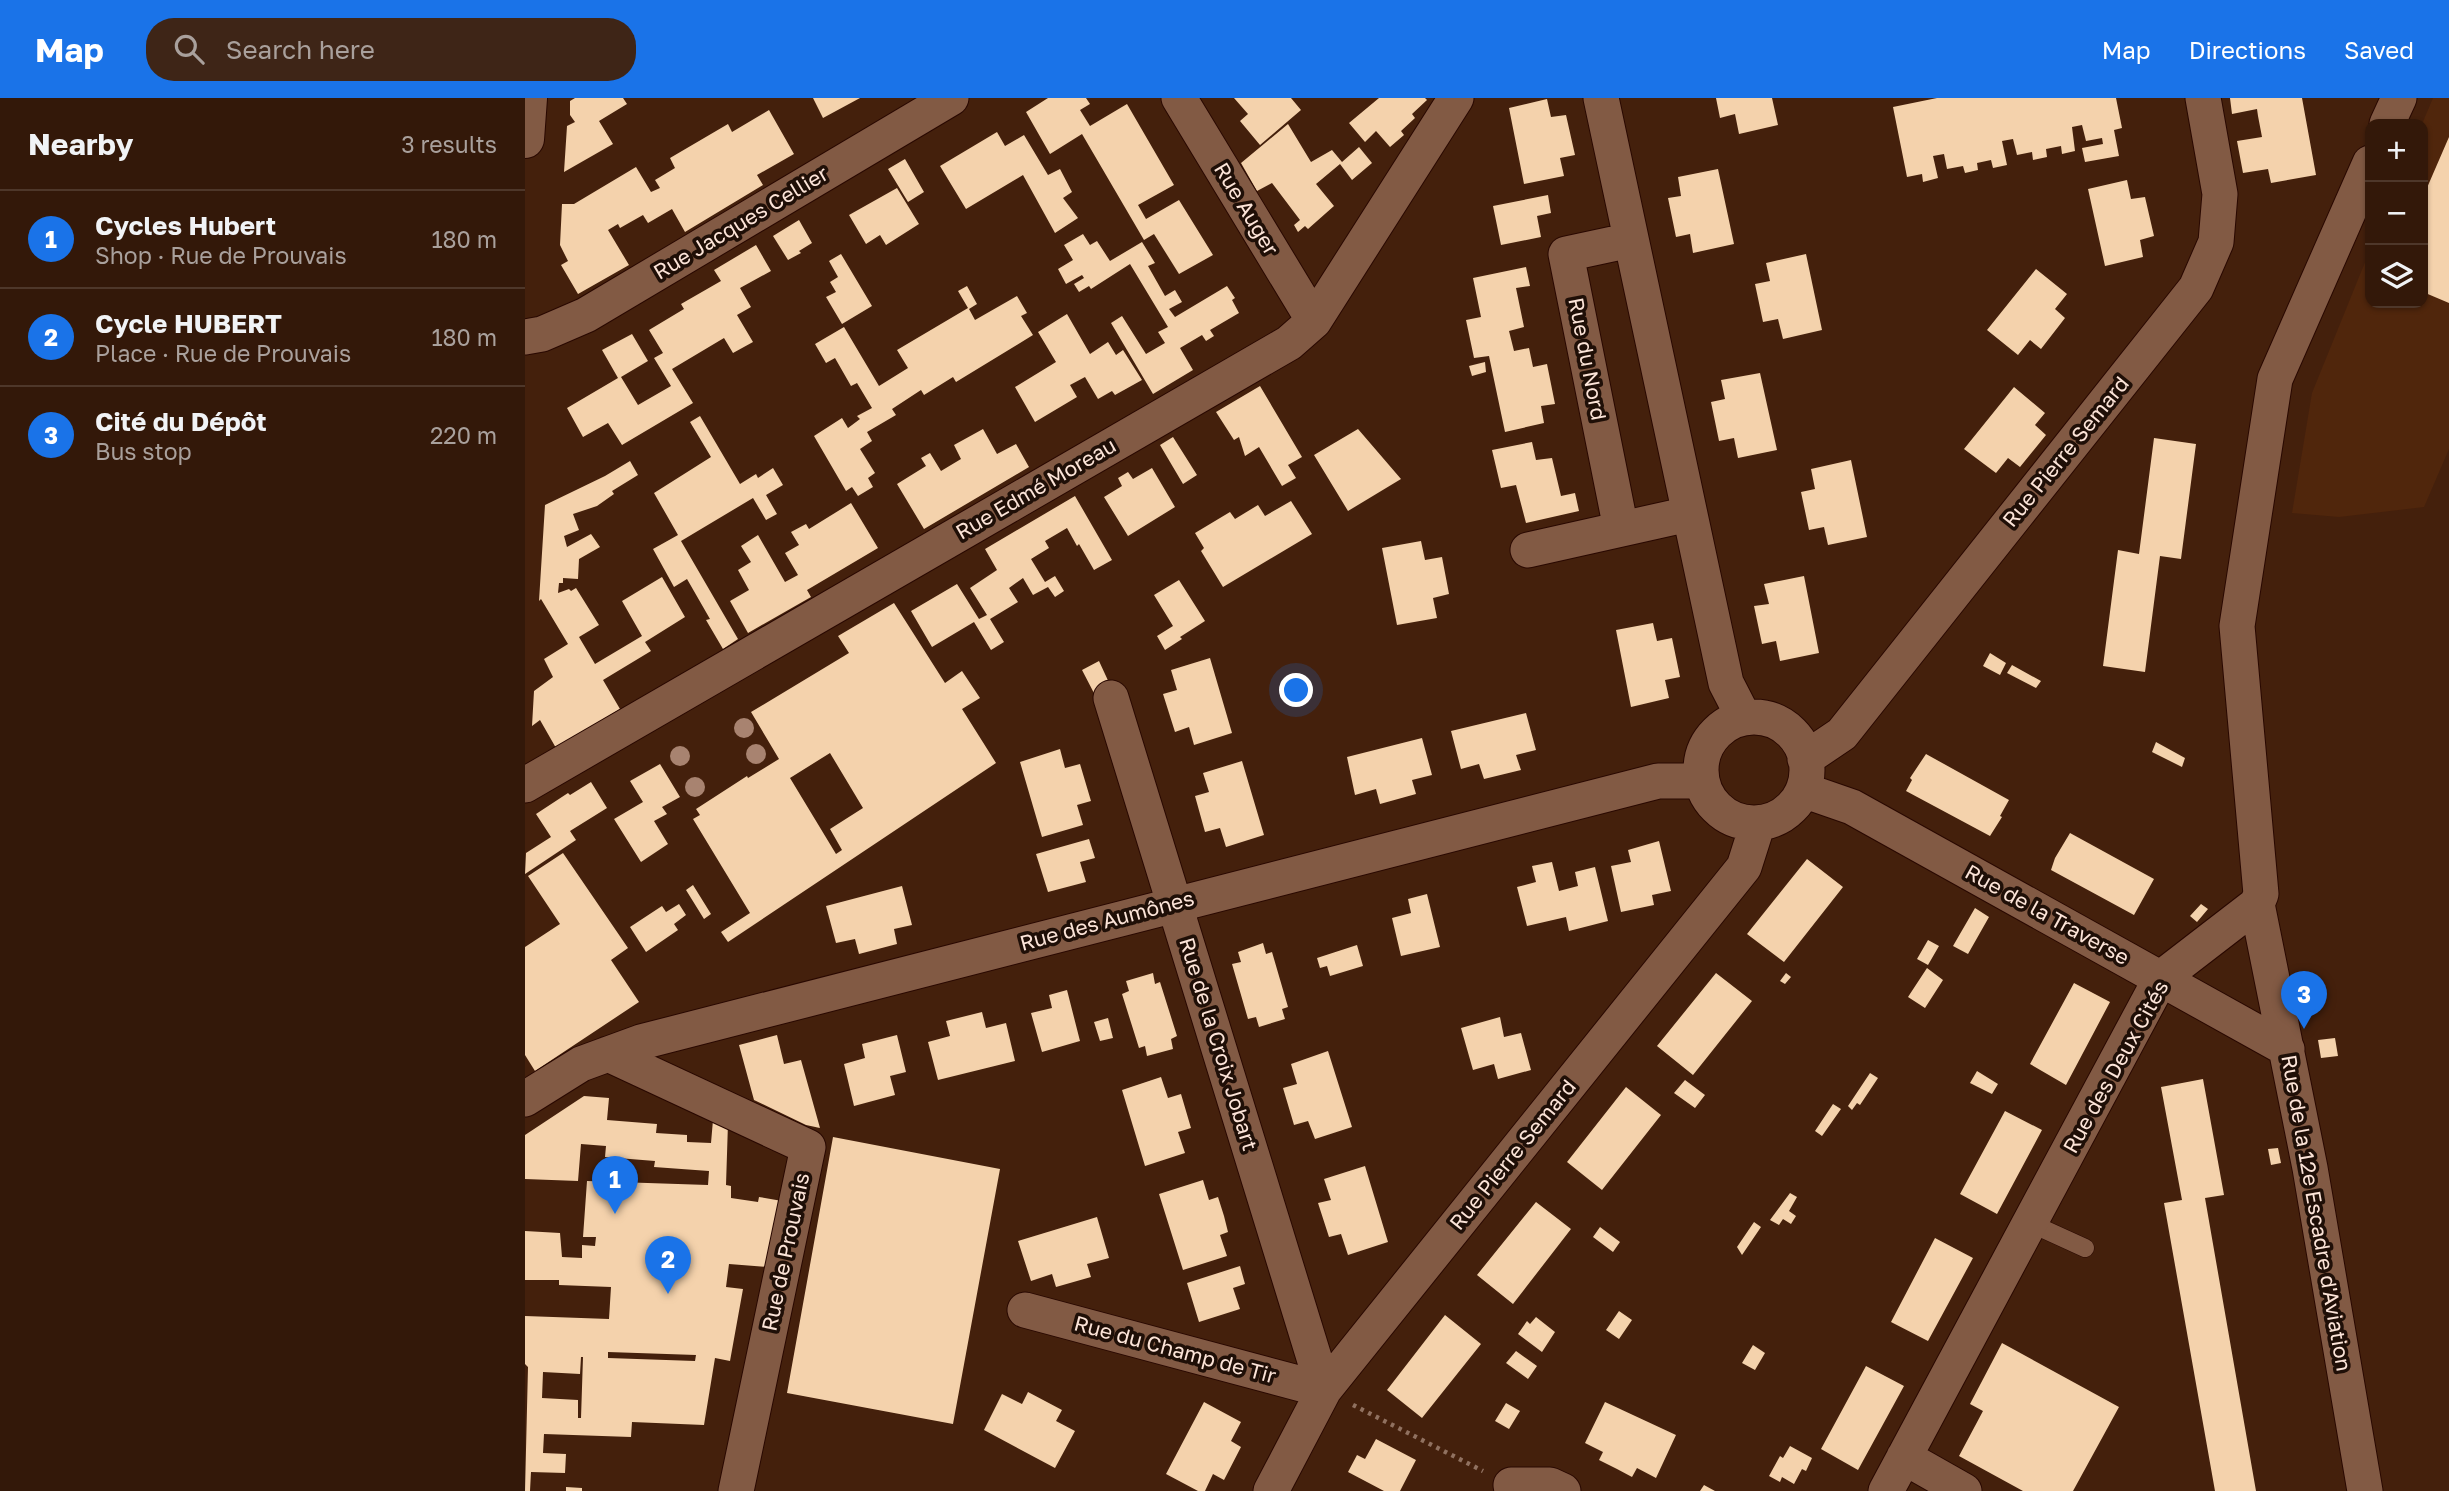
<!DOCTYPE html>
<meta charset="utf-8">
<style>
body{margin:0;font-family:"Golos Text",sans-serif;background:#3e2517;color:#f1f3f6}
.controls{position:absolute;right:21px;top:21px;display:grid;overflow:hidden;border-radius:14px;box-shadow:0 2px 5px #0004}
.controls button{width:63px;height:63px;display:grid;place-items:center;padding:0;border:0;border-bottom:2px solid #4e372a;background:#331809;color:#f1f3f6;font:35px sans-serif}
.you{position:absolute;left:772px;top:593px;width:24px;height:24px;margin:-18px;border:5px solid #fff;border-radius:50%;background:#1a73e8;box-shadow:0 0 0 10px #1a73e833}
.badge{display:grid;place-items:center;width:46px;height:46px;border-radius:50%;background:#1a73e8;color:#fff;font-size:23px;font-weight:700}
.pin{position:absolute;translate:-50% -58px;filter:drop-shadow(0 2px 4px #0008)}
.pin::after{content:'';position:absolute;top:37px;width:24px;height:21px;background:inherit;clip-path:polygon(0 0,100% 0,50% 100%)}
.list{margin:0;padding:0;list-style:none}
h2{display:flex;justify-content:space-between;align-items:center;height:91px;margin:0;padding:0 28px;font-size:30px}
h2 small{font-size:23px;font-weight:400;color:#a9a09c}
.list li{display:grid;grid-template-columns:46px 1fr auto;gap:21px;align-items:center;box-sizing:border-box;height:98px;padding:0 28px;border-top:2px solid #4e372a}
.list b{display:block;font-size:26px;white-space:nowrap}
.list p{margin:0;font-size:23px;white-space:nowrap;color:#a9a09c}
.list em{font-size:23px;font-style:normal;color:#a9a09c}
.icon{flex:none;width:38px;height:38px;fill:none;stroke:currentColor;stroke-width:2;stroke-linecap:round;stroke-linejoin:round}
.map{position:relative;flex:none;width:1924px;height:1393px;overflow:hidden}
header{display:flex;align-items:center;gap:42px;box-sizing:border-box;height:98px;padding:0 35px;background:#1a73e8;color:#fff}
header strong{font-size:33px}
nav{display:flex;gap:38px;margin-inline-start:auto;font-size:24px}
.search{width:490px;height:63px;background:#3e2517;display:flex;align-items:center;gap:18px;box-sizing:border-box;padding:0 24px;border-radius:28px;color:#a9a09c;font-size:26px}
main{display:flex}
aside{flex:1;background:#331809}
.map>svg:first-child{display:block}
.built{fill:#50260c}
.building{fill:#f4d2ac;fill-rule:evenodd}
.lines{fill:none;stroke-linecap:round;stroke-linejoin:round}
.service-casing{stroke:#290800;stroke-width:19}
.minor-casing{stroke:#290800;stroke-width:37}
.secondary-casing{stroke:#290800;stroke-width:40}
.path{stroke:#907160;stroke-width:4.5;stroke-dasharray:3.5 5;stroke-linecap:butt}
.service{stroke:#825a44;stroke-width:18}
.minor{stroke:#825a44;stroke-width:35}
.secondary{stroke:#825a44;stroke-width:38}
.tree{fill:#a88370}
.labels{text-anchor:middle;stroke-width:7;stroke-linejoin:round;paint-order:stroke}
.street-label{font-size:21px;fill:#fce4d8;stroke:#1f0f07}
</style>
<header>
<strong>Map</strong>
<div class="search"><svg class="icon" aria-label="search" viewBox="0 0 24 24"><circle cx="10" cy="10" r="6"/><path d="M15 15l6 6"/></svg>Search here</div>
<nav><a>Map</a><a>Directions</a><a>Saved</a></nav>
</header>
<main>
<aside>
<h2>Nearby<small>3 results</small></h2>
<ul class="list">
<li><span class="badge">1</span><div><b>Cycles Hubert</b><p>Shop · Rue de Prouvais</p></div><em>180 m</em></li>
<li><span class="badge">2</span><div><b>Cycle HUBERT</b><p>Place · Rue de Prouvais</p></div><em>180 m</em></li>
<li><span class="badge">3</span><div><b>Cité du Dépôt</b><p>Bus stop</p></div><em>220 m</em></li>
</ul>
</aside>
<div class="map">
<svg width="1924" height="1393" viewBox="0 0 1924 1393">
<rect width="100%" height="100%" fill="#44200c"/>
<path class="built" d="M1908 0H1924V351L1899 409 1814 419 1767 415 1787 295 1845 152V205H1898L1897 26Z"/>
<path class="building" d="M50 0H98L102 6 74 23 88 46 39 74 42 28 50 24 45 17V3Z
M288 0H335L298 20Z
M523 0H561L565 6 555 12 565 28 602 6 649 87 613 107 621 121 654 102 688 157 654 176 629 136 619 142 557 36 525 56 501 14Z
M709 0H766L776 12 735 47 715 23 723 16Z
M854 0H900L902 2 887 16 890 20 876 33 879 37 865 49 851 33 840 44 824 25Z
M1191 0H1247L1253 27 1214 36 1210 16 1195 20Z
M1412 0H1591L1597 30 1589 32 1594 58 1560 64 1557 50 1578 46 1577 40 1561 43 1557 27 1547 29 1550 53 1537 56 1536 48 1521 51 1522 59 1508 62 1507 54 1492 57 1488 41 1477 43 1482 67 1468 70 1466 62 1452 65 1453 72 1440 75 1438 68 1422 71 1419 56 1408 58 1413 80 1398 84 1397 76 1382 79 1368 9Z
M1705 0H1777L1791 77 1746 85 1743 71 1718 75 1712 43 1737 39 1733 18 1732 11 1707 16Z
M1022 1 1026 19 1041 17 1050 57 1035 60 1039 78 999 86 984 10Z
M244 12 269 56 232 77 238 87 160 134 147 111 123 125 118 117 95 130 93 126 83 132 104 167 53 196 36 167 43 163 35 147 37 106H49L111 69 126 94 135 90 130 82 150 70 145 60 203 26 207 34Z
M763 26 786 64 807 52 817 64 834 49 847 65 827 82 815 66 791 86 809 108 783 131 780 128 773 134 769 127 775 122 747 85 732 93 716 65Z
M472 34 480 48 499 37 523 77 535 71 547 94 538 100 553 120 530 135 498 77 441 111 415 68Z
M1924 39V205L1898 194V99Z
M380 61 399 94 383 104 363 71Z
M1193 71 1209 146 1168 155 1165 136 1151 139 1143 100 1156 98 1153 79Z
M1602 82 1606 101 1620 99 1629 138 1615 142 1618 159 1580 168 1563 91Z
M372 90 394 126 361 147 355 137 341 146 324 117Z
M1023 97 1026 115 1012 118 1016 139 976 147 968 108Z
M274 122 287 145 274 153 276 155 263 162 248 138Z
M558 136 565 147 572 143 585 163 617 144 630 165 623 168 640 198 650 192 657 204 644 211 650 219 702 188 710 200 707 202 714 215 685 232 689 238 681 243 677 237 655 250 668 272 628 296 586 225 597 218 621 256 640 245 633 234 643 229 605 166 566 191 564 188 554 194 549 186 559 180 557 177 541 186 533 171 548 162 539 147Z
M231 147 246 173 215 190 226 209 212 217 228 244 208 255 199 240 147 271 168 305 97 347 83 325 58 339 42 310 93 280 77 252 107 236 123 263 96 279 113 307 146 288 129 260 138 255 124 232 159 211 156 206 196 183 189 172Z
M316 156 347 208 317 226 301 199 311 194 305 184 313 179 304 163Z
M1281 156 1297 232 1258 241 1253 221 1238 224 1230 186 1245 183 1241 165Z
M1001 169 1005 188 991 190 999 229 984 233 989 253 1004 250 1008 269 1022 266 1030 306 1016 308 1019 325 980 334 964 258 949 260 941 222 956 219 948 180Z
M1511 171 1542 196 1530 211 1540 220 1516 251 1505 242 1493 257 1462 232Z
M442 188 452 206 444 211 450 222 492 198 502 215 496 218 508 237 431 284 428 279 399 297 396 292 367 311 371 317 342 334 347 343 335 351 350 375 343 380 348 389 333 398 327 389 321 393 289 338 317 320 323 330 335 321 332 318 347 310 332 285 326 288 310 260 301 265 290 246 319 229 354 288 383 270 372 252 443 210 433 193Z
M542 216 565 256 583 244 591 257 598 252 617 282 590 297 587 293 573 301 560 279 545 287 552 299 510 324 490 289 531 264 513 234Z
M960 264 961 274 947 278 944 268Z
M1235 275 1252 352 1213 360 1209 340 1194 343 1186 304 1200 301 1196 282Z
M735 288 777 359 763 367 771 380 757 388 734 349 720 358 714 339 709 342 691 314Z
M1489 289 1520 315 1510 327 1521 337 1495 369 1483 360 1471 375 1439 351Z
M175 318 215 386 231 376 233 380 248 370 258 387 241 397 252 416 241 422 228 400 156 443 213 541 198 551 181 522 185 521 162 481 149 489 128 451 153 437 129 395 186 359 165 324Z
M458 331 472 356 491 346 504 369 399 431 372 386 401 368 396 360 405 355 416 373 436 361 429 347Z
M833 331 876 381 823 413 789 357Z
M648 339 672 377 658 386 635 347Z
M1629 340 1671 346 1656 461 1635 458 1620 574 1578 568 1593 452 1614 456Z
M1007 344 1011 362 1027 360 1036 398 1050 395 1054 413 1001 425 991 387 976 390 967 352Z
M1326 362 1342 439 1303 447 1299 429 1284 432 1276 394 1290 391 1286 371Z
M105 363 113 377 87 393 89 396 72 408 48 416 54 432 39 438 42 449 66 436 75 449 54 461 53 481 38 480V485H34L33 495 44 491 46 493 51 490 74 527 54 539 70 566 117 538 97 503 137 479 160 519 120 544 126 553 78 582 95 611 31 650 15 622 7 628 9 593 28 579 19 561 43 546 16 501 14 503 20 407 80 378Z
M627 370 650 409 603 438 579 399 597 388 593 380 603 374 608 381Z
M550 398 587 462 569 472 554 446 552 448 542 430 520 443 524 450 506 461 520 484 530 478 539 493 530 499 523 489 508 497 498 480 484 490 493 504 465 521 479 544 466 552 449 524 407 549 386 513 432 486 454 521 462 517 445 490 472 472 460 451Z
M766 403 787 436 698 489 676 453 679 450 670 435 705 414 710 421 733 407 740 418Z
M326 405 353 450 282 492 286 499 223 535 205 503 224 492 213 472 226 464 216 448 233 437 260 484 273 477 260 455 274 447 266 434 281 426 284 431Z
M896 443 900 462 917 459 924 496 908 500 912 520 872 527 857 450Z
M1279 478 1294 555 1255 563 1251 543 1237 546 1229 508 1244 506 1239 486Z
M654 482 680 523 655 539 657 541 640 552 632 538 648 528 629 497Z
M369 505 420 585 437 573 455 600 437 611 471 665 203 844 196 834 225 815 168 721 175 717 171 711 222 678 223 680 254 661 226 614 324 555 313 538ZM305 655 338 710 305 731 317 752 311 756 265 680Z
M1128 525 1132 543 1147 540 1155 579 1140 582 1144 600 1106 609 1091 532Z
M1465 555 1481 565 1475 577 1458 568Z
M685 560 707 635 669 647 664 629 650 634 638 596 652 592 646 572Z
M574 563 586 589 571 599 557 572Z
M1487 567 1516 583 1511 590 1482 575Z
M1001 615 1011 652 991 657 996 672 959 681 954 666 936 671 926 633Z
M897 640 907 677 887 682 891 696 855 706 851 691 830 697 822 659Z
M1631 644 1660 660 1657 669 1627 654Z
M535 651 540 670 555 666 566 703 552 707 558 727 517 739 495 664Z
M1401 656 1484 702 1475 718 1477 719 1465 738 1381 693 1387 682 1385 680Z
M717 663 739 737 701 749 695 730 680 734 670 698 684 694 678 675Z
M135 666 155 699 137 709 142 716 129 723 143 746 116 764 89 721 118 704 105 683Z
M66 684 82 710 45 733 51 742 0 776 1 755 26 739 11 716 43 695 45 697Z
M1545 735 1629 781 1609 817 1526 772 1530 760Z
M564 741 570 760 555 764 561 784 523 794 511 756Z
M1134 743 1146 793 1127 797 1129 807 1096 814 1086 768 1106 764 1103 752Z
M38 755 103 850 86 862 114 904 10 973 0 957V849L35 826 3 778Z
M1282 761 1318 789 1259 864 1222 836Z
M1027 764 1034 793 1053 788 1050 774 1070 769 1083 823 1044 833 1041 819 1002 828 992 789 1011 784 1007 768Z
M168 787 186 816 179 821 161 792Z
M377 788 387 827 369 831 372 846 334 856 330 841 311 845 301 808Z
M902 796 915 849 876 858 867 820 886 815 883 801Z
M154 806 161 817 149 826 153 832 121 854 105 829 137 808 141 814Z
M1676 806 1683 811 1672 824 1665 818Z
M1450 810 1464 819 1443 856 1428 848Z
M1403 842 1414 848 1403 867 1392 861Z
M738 845 741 856 747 854 763 909 757 911 760 921 734 929 731 919 723 921 707 866 716 864 713 854Z
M832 847 838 868 805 878 802 868 795 870 792 860Z
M1402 870 1418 882 1400 910 1383 899Z
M628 875 630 886 635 884 652 938 646 941 648 951 622 958 620 948 614 950 597 896 604 893 601 883Z
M1191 875 1227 903 1168 977 1132 948Z
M1261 875 1266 879 1260 886 1255 883Z
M1549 885 1585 904 1541 987 1505 966Z
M542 892 555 943 517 954 506 915 527 910 524 897Z
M457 914 461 930 481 925 490 963 413 982 403 944 425 938 421 923Z
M975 919 979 939 996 935 1006 972 973 981 969 966 948 972 936 930Z
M583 920 588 940 575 943 569 924Z
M252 937 259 966 276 962 295 1030 281 1027 229 1002 214 947Z
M372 937 381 974 365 978 370 997 329 1008 319 966 340 960 337 946Z
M1810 940 1813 958 1796 960 1793 942Z
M803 953 827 1029 790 1041 783 1023 769 1027 758 990 772 986 766 966Z
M1452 973 1473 986 1467 996 1445 985Z
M1345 975 1353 980 1335 1007 1332 1005 1327 1012 1323 1008Z
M636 979 643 1000 656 996 666 1030 653 1034 660 1055 620 1068 597 992Z
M1678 981 1699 1097 1680 1100 1731 1393H1690L1639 1105 1657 1102 1636 989Z
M1160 982 1180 997 1170 1010 1149 995Z
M1101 989 1136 1017 1077 1092 1042 1064Z
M59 998 84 1000 82 1022 132 1026 131 1035 162 1037V1044L186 1045 188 1022 203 1025 201 1087 206 1088V1100L233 1104 234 1099 257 1103 244 1169 204 1166 201 1189 218 1191 205 1263 190 1260 179 1327 107 1324 106 1339 19 1336 18 1355 41 1356 40 1375 6 1374 5 1393H0L3 1269 0 1266V1218L84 1221 86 1189 34 1187V1182H0V1133L35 1135 37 1159 57 1160V1147L70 1148 71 1139H58L62 1083 183 1087 184 1073 129 1069 130 1063 80 1059 81 1048 56 1046 53 1083 0 1081V1037ZM83 1254 171 1257 170 1263 83 1260ZM56 1259H58L56 1320H53V1302L17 1300 18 1274 55 1276Z
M1308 1006 1316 1011 1297 1038 1290 1033Z
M1480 1013 1517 1032 1472 1116 1435 1096Z
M308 1039 475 1071 428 1326 262 1295Z
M1753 1050 1756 1065 1746 1067 1743 1051Z
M840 1068 863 1144 823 1157 816 1136 804 1139 793 1105 806 1102 799 1081Z
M678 1082 684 1102 693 1099 699 1118 703 1134 695 1137 702 1158 658 1172 634 1096Z
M1265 1095 1272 1099 1264 1113 1271 1118 1266 1126 1258 1121 1254 1127 1245 1122Z
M1011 1104 1046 1131 988 1206 952 1177Z
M572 1119 584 1160 562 1166 566 1179 531 1189 527 1176 506 1183 493 1143Z
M1229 1124 1236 1129 1217 1157 1212 1149Z
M1075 1129 1095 1144 1088 1154 1068 1139Z
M1410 1140 1448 1160 1403 1243 1366 1224Z
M715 1168 720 1186 708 1190 715 1211 674 1224 662 1185Z
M1094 1213 1107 1222 1094 1241 1081 1232Z
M920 1217 956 1246 897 1320 862 1292Z
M1011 1219 1030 1234 1017 1254 993 1236 1002 1223 1005 1226Z
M1477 1245 1594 1309 1548 1393H1498L1434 1358 1458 1313 1445 1306Z
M1228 1247 1240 1255 1230 1272 1217 1265Z
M991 1253 1012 1268 1003 1281 981 1265Z
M1341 1268 1379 1288 1333 1372 1296 1351Z
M503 1294 537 1312 531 1323 550 1333 530 1370 459 1332 477 1296 497 1306Z
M679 1304 716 1324 706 1343 716 1349 699 1382 688 1376 680 1393H673L641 1376Z
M1080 1304 1151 1337 1131 1380 1112 1370 1107 1379 1092 1371 1074 1362 1078 1354 1060 1345Z
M981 1305 995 1313 984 1331 970 1323Z
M851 1341 891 1362 875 1393H859L823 1374 832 1357 840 1361Z
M1265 1348 1287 1360 1281 1373 1277 1371 1269 1386 1257 1379 1255 1384 1244 1378 1255 1358 1258 1360Z
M1179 1387 1190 1393H1175Z
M41 1389 57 1390V1393H41Z"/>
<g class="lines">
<g class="service-casing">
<path id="service" d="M1505 1125 1560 1150"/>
</g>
<g class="minor-casing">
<path id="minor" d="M654 0 789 223
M1076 0 1201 585 1219 620
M1862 26 1874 0
M0 239 17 236 61 217 426 0
M1096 431 1041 156 1106 142
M1003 452 1164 416
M586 600 799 1292
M1176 672a53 53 0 1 1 106 0a53 53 0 1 1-106 0Z
M1280 661 1317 636 1671 190 1691 144 1695 96 1678 0
M0 687 764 245 789 223 931 0
M1278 692 1327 709 1762 951
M83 956 283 1049 211 1393
M0 1001 56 966 116 944 1133 683H1177
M500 1212 799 1292
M1379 1359 1439 1393
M746 1393 799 1292 1219 769 1233 725
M987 1393 986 1387H1025L1038 1393
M1361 1393 1636 880 1732 806
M1840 1393 1785 1070 1732 806 1736 796 1712 528 1750 281 1845 65"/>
</g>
<g class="secondary-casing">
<path id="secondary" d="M0 41 3 0"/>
</g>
<path class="path" d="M828 1307 958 1373"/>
<use href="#service" class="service"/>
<use href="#minor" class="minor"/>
<use href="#secondary" class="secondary"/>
</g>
<g class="tree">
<circle cx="219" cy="630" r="10"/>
<circle cx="231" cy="656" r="10"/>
<circle cx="155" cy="658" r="10"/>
<circle cx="170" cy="689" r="10"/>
</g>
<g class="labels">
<g class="street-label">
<text transform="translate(721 111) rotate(59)" y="7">Rue Auger</text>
<text transform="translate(216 125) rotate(-31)" y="7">Rue Jacques Cellier</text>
<text transform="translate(1062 261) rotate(79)" y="7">Rue du Nord</text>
<text transform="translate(1541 354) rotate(-51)" y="7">Rue Pierre Semard</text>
<text transform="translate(511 391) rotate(-30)" y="7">Rue Edmé Moreau</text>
<text transform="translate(1522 817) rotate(29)" y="7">Rue de la Traverse</text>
<text transform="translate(582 823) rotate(-15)" y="7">Rue des Aumônes</text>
<text transform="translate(693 946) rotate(73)" y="7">Rue de la Croix Jobart</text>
<text transform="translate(1591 969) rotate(-61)" y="7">Rue des Deux Cités</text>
<text transform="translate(988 1057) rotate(-51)" y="7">Rue Pierre Semard</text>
<text transform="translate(1791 1115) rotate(80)" y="7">Rue de la 12e Escadre d'Aviation</text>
<text transform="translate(261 1154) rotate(-78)" y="7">Rue de Prouvais</text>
<text transform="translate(650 1252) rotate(15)" y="7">Rue du Champ de Tir</text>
</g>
</g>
</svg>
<div class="controls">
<button>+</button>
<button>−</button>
<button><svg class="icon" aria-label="layers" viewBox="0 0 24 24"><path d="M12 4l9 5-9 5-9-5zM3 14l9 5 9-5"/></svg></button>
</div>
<div class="you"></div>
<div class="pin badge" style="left:90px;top:1116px">1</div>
<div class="pin badge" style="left:143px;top:1196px">2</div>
<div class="pin badge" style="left:1779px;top:931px">3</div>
</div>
</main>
